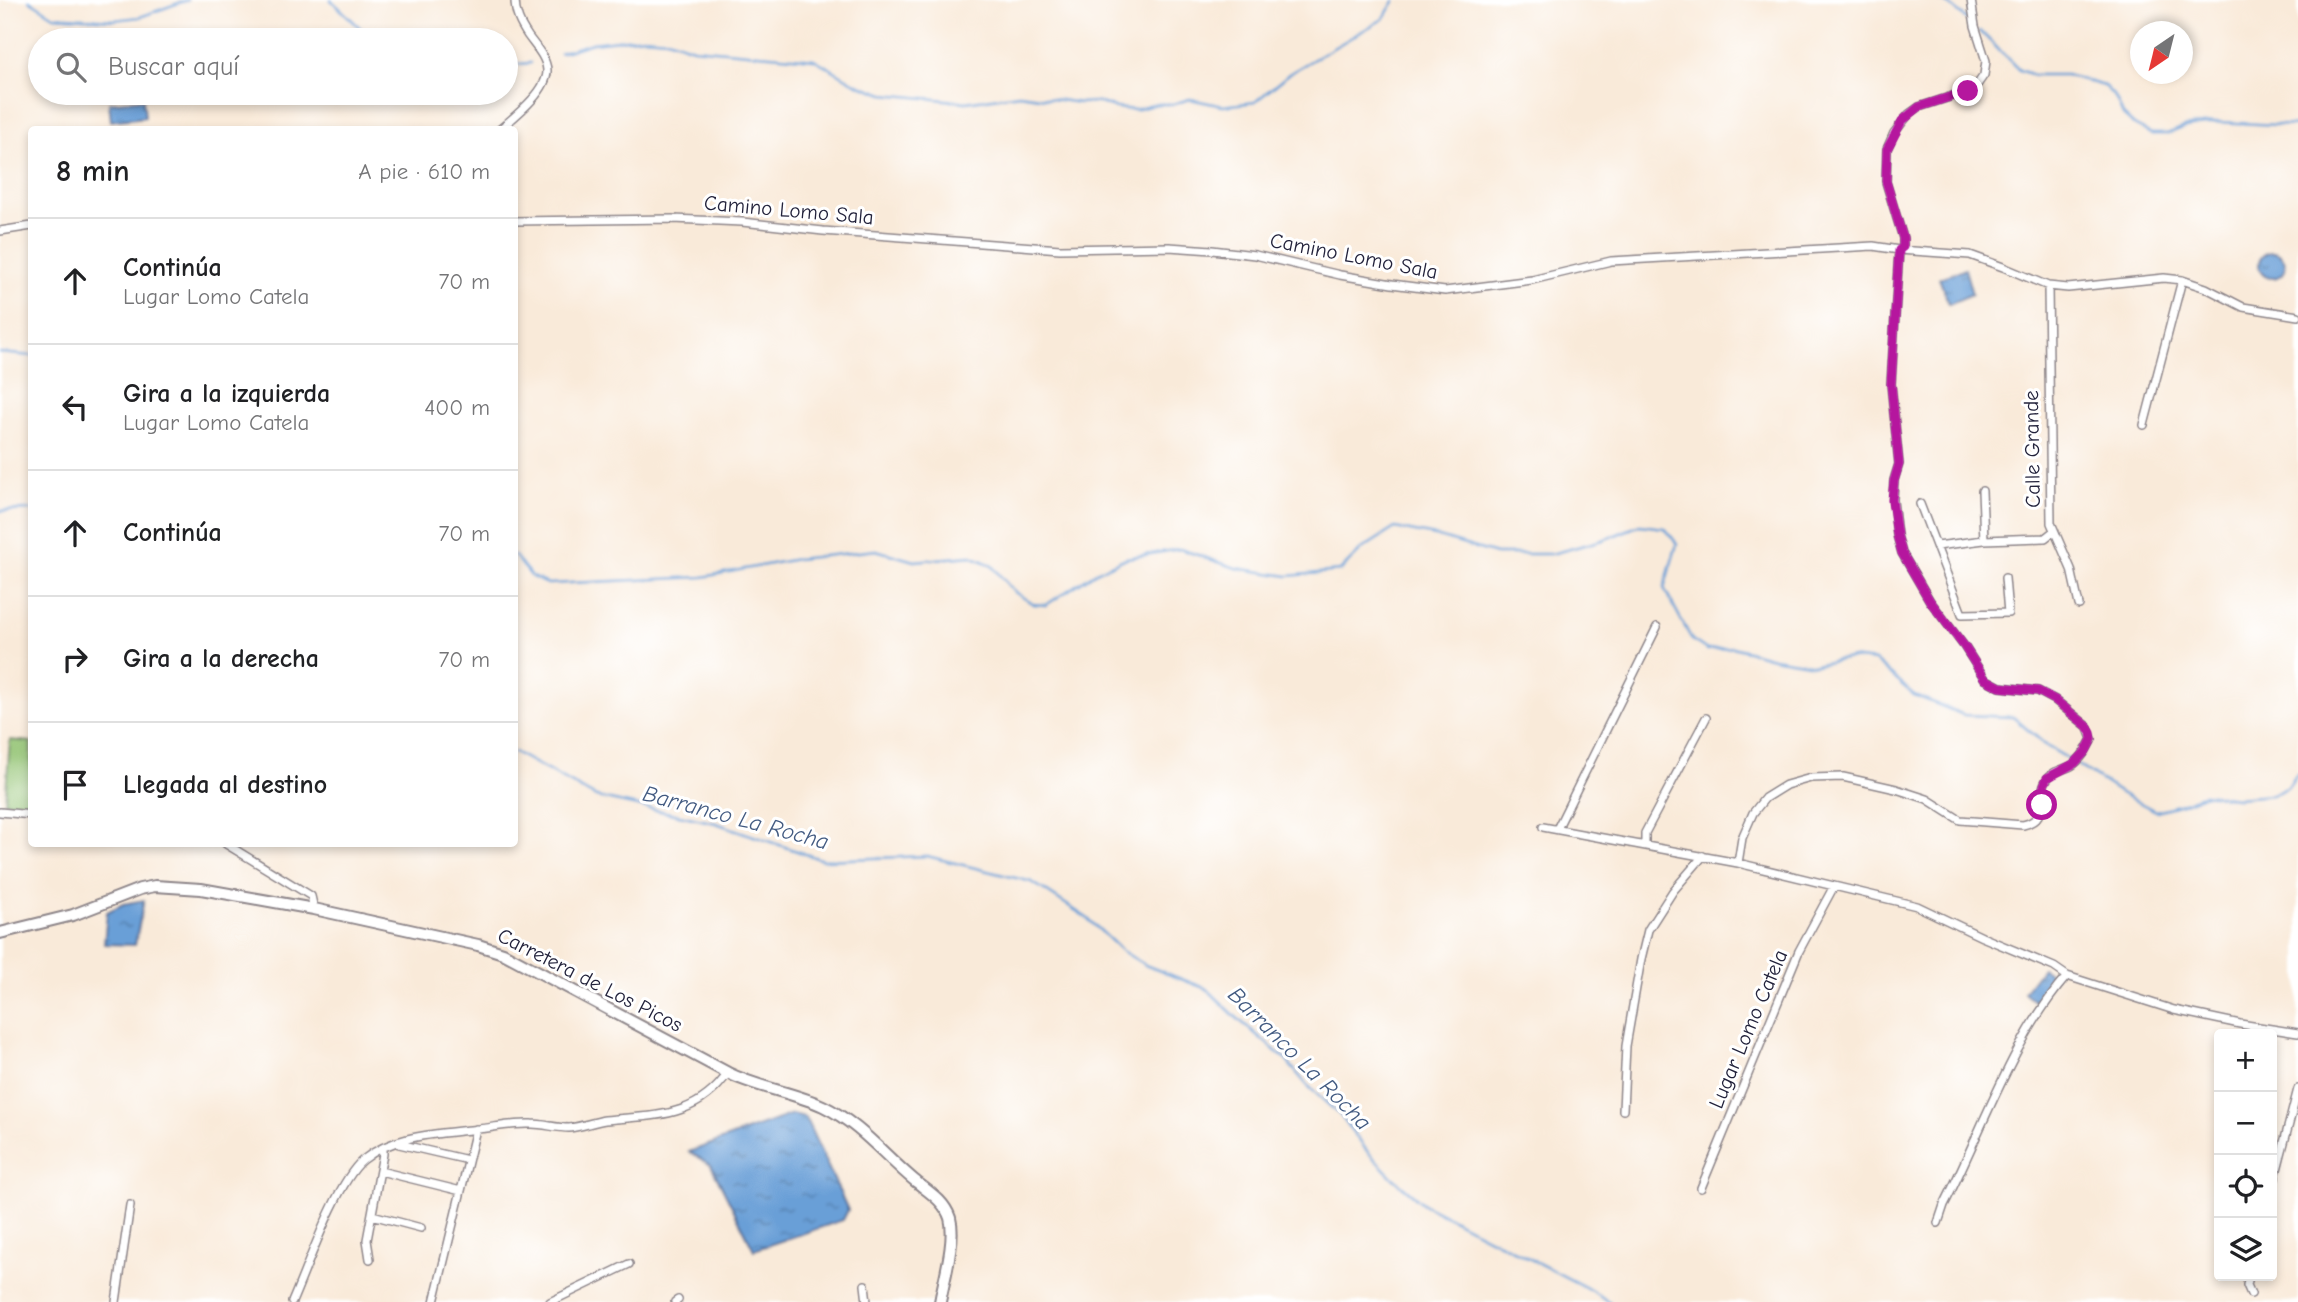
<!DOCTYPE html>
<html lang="es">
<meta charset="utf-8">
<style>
body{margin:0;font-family:"Comic Neue",sans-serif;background:#f2f2f2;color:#202124}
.controls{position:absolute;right:21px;bottom:21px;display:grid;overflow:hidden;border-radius:7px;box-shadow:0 4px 10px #0003}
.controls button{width:63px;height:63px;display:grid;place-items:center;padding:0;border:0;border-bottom:2px solid #e0e0e0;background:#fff;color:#202124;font:35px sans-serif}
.compass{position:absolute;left:2130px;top:21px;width:63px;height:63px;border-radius:50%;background:#fff;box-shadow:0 4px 10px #0003;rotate:215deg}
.stop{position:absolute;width:21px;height:21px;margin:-16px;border:5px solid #b5179e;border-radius:50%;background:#fff}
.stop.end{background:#b5179e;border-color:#fff;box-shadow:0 2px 7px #0008}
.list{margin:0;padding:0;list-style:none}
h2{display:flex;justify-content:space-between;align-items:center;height:91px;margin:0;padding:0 28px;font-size:30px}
h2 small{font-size:23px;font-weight:400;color:#757577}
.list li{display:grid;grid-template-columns:46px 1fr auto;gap:21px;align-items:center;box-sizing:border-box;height:126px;padding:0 28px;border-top:2px solid #e0e0e0}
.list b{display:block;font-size:26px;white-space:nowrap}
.list p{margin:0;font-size:23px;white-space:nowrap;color:#757577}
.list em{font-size:23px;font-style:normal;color:#757577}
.icon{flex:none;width:38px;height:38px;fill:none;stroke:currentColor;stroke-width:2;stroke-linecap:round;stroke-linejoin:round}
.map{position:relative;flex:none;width:2298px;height:1302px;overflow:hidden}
.search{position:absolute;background:#fff;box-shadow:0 4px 10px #0003;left:28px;top:28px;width:490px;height:77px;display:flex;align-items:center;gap:18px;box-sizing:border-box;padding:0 24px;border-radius:38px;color:#757577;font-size:26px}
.panel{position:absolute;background:#fff;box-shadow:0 4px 10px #0003;left:28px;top:126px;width:490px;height:721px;border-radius:7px}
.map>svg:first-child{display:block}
.grass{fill:#94c474;stroke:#5b7358;stroke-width:2}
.water{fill:url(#water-ripples);stroke:#466089;stroke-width:2}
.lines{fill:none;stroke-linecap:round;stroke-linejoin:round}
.stream{stroke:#699fd7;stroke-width:2.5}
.street-casing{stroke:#8e868a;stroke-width:10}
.secondary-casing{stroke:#8e868a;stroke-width:14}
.street{stroke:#fff;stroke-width:7}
.secondary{stroke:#fff;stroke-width:10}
.route{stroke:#b5179e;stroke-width:9}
.labels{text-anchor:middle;stroke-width:6;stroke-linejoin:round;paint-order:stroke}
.street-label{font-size:21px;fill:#22223b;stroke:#fff}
.water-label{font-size:23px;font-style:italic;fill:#425a81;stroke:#fff}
</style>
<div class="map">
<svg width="2298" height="1302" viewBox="0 0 2298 1302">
<defs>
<pattern id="water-ripples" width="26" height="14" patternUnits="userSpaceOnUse" patternTransform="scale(1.75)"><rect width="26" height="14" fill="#699fd7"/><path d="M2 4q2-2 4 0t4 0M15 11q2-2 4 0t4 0" fill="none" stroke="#5681b0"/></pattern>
</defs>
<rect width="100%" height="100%" fill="#fff"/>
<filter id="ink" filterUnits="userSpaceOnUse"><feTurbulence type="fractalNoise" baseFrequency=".0143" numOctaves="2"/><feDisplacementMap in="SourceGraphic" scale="14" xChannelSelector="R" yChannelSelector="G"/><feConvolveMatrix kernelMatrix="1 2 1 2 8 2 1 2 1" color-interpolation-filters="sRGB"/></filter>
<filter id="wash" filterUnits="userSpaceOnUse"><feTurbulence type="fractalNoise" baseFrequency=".00686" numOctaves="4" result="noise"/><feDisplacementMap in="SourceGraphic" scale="28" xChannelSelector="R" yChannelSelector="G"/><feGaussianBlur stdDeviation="1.57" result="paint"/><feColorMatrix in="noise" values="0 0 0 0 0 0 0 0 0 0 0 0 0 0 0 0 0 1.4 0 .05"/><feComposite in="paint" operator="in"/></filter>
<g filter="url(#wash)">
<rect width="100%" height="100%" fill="#f9ead9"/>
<path class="grass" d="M10 740 31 742V804L5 802Z"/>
<path class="water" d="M143 99 145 117 111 121 109 103Z
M2259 265a13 13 0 1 1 26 0a13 13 0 1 1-26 0Z
M1965 269 1972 294 1949 304 1939 278Z
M144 900 135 945 104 944 107 912 123 904Z
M2042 968 2055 977 2036 1002 2024 992Z
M792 1114 805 1117 848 1210 843 1220 754 1250 711 1165 689 1152Z"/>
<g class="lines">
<path class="stream" d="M29 0 54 16 114 20 140 17 187 0
M331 0 373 40
M1938 0 1949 5 1973 24
M1980 31 2019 70 2033 75H2066L2104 86 2115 97 2123 115 2134 125 2151 134H2167L2185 127 2217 122 2298 126
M560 53 592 43 644 37 667 39 693 48 814 59 857 84 884 94 966 102 1019 94 1080 103 1097 102 1116 108 1135 110 1156 104H1173L1190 99 1223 106 1255 102 1290 73 1383 19 1395 0
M506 65 531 63
M0 353 32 356
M0 511 32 510
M514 555 532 577 548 584 703 577 797 559 876 550 914 561 971 556 991 565 1013 591 1033 604 1046 605 1096 572 1126 558 1180 549 1236 568 1288 576 1340 571 1362 549 1395 528 1435 536 1496 554H1551L1603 540 1640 525 1665 528 1677 544 1664 588 1692 640 1707 650 1733 647 1773 658 1815 665 1849 658 1875 661 1914 695 1964 715 2013 717 2048 747 2072 761
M514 752 596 797 716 823 823 860 927 856 1032 882 1087 918 1122 951 1145 965 1207 989 1237 1018 1285 1059 1307 1085 1340 1115 1367 1151 1393 1178 1425 1205 1585 1287 1610 1302
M2078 765 2122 794 2156 811 2182 804 2204 794 2237 798 2271 795 2287 788 2298 773"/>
</g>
</g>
<g filter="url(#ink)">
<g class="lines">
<g class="street-casing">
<path id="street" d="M499 130C514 117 548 91 547 70 546 57 535 46 528 36 520 24 515 14 515 0
M514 221 673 219 742 222 823 231 1060 249 1169 247 1212 250 1255 255 1340 275 1392 284 1445 291 1532 280 1611 261 1873 246 1899 250 1970 255 2003 267 2048 286 2068 288 2164 278 2182 280 2206 288 2243 307 2298 316
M0 231 32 226
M2048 286 2051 523 2071 569 2079 605
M2144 425 2182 280
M1982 491 1984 540
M1920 504 1962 614 2008 613 2005 578
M1937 546 1984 540 2045 538 2054 531
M0 812 32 815
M1543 827 1738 863 1917 906 1982 937 2054 967 2067 976 2174 1010 2240 1024 2298 1033
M1557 829 1657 627
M226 844 311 896 314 909
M1645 845V833L1706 718
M1738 863 1742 838 1753 813 1765 798 1786 785 1811 778 1843 777 1896 789 1927 799 1960 820 2023 825C2051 819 2035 795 2047 779 2052 771 2063 770 2071 766 2081 760 2087 749 2092 739L2087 726 2055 700 2038 691 2000 687 1985 679 1964 646 1930 601 1902 553 1897 535 1893 500 1894 480 1899 464 1891 384 1899 250 1903 247V238L1886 182 1887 149 1894 133 1909 114 1919 107 1968 91 1977 85 1984 75 1986 61 1975 26 1971 0
M1623 1110 1626 1046 1641 959 1648 930 1673 891 1703 856
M399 1144 468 1160
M380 1171 461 1191
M1701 1188 1799 951 1834 886
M2272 1189 2298 1089
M372 1215 421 1228
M1938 1223 1944 1205C1981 1133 2014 1036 2067 976
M370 1259 367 1240 383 1154V1148
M2249 1276 2247 1285 2251 1294
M865 1285 867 1302
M116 1302 130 1205
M292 1302C307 1268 336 1183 363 1160 394 1134 440 1134 479 1129 496 1127 514 1123 532 1124 544 1124 556 1128 569 1128 581 1127 593 1122 605 1120 654 1115 696 1119 728 1073
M434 1302 476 1129
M550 1302 629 1264
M675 1302 678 1300"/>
</g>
<g class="secondary-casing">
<path id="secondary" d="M0 933 73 915 140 889 155 886 201 889 314 909 478 945 503 953 728 1073C758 1088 793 1092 823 1106 860 1124 883 1154 914 1180 927 1191 944 1200 950 1218 956 1240 944 1279 940 1302"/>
</g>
<use href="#street" class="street"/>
<use href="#secondary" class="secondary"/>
</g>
</g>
<g class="lines" filter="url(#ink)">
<path class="route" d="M1968 91 1919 107 1902 121 1887 149 1886 181 1903 238V247L1899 250 1891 384 1899 464 1894 481 1892 500 1897 535 1902 553 1930 601 1964 646 1985 679 2000 687 2038 691 2055 700 2087 726 2091 733 2092 739 2086 751 2075 763 2047 778 2044 785 2042 805"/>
</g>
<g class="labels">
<g class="street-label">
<text transform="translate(789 210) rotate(5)" y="7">Camino Lomo Sala</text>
<text transform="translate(1354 256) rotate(11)" y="7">Camino Lomo Sala</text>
<text transform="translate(2032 449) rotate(-91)" y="7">Calle Grande</text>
<text transform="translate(590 980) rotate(27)" y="7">Carretera de Los Picos</text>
<text transform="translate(1748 1029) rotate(-67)" y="7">Lugar Lomo Catela</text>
</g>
<g class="water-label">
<text transform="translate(736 817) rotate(15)" y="8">Barranco La Rocha</text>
<text transform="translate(1300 1058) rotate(45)" y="8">Barranco La Rocha</text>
</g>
</g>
</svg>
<div class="controls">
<button>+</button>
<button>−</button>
<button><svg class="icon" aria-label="locate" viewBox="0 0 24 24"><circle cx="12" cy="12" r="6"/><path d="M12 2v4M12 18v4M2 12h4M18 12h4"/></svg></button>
<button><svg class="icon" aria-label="layers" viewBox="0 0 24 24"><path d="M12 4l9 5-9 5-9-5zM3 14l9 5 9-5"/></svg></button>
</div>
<svg class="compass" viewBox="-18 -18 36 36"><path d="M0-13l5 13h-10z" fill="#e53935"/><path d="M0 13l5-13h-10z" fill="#757577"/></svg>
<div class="stop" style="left:2042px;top:805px"></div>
<div class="stop end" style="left:1968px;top:91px"></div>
<div class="search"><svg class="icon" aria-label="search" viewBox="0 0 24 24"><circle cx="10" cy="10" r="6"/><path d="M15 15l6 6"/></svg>Buscar aquí</div>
<section class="panel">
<h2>8 min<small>A pie · 610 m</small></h2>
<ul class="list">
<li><svg class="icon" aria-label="ahead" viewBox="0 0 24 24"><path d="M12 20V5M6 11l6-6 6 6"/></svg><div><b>Continúa</b><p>Lugar Lomo Catela</p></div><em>70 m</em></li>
<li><svg class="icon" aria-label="left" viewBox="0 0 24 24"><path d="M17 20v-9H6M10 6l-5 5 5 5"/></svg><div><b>Gira a la izquierda</b><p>Lugar Lomo Catela</p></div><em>400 m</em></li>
<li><svg class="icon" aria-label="ahead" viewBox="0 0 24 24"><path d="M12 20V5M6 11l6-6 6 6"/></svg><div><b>Continúa</b></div><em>70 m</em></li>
<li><svg class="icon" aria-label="right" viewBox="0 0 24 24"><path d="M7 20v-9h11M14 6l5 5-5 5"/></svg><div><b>Gira a la derecha</b></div><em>70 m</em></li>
<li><svg class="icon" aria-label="arrive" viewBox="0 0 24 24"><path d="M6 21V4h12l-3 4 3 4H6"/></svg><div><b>Llegada al destino</b></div></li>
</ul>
</section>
</div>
